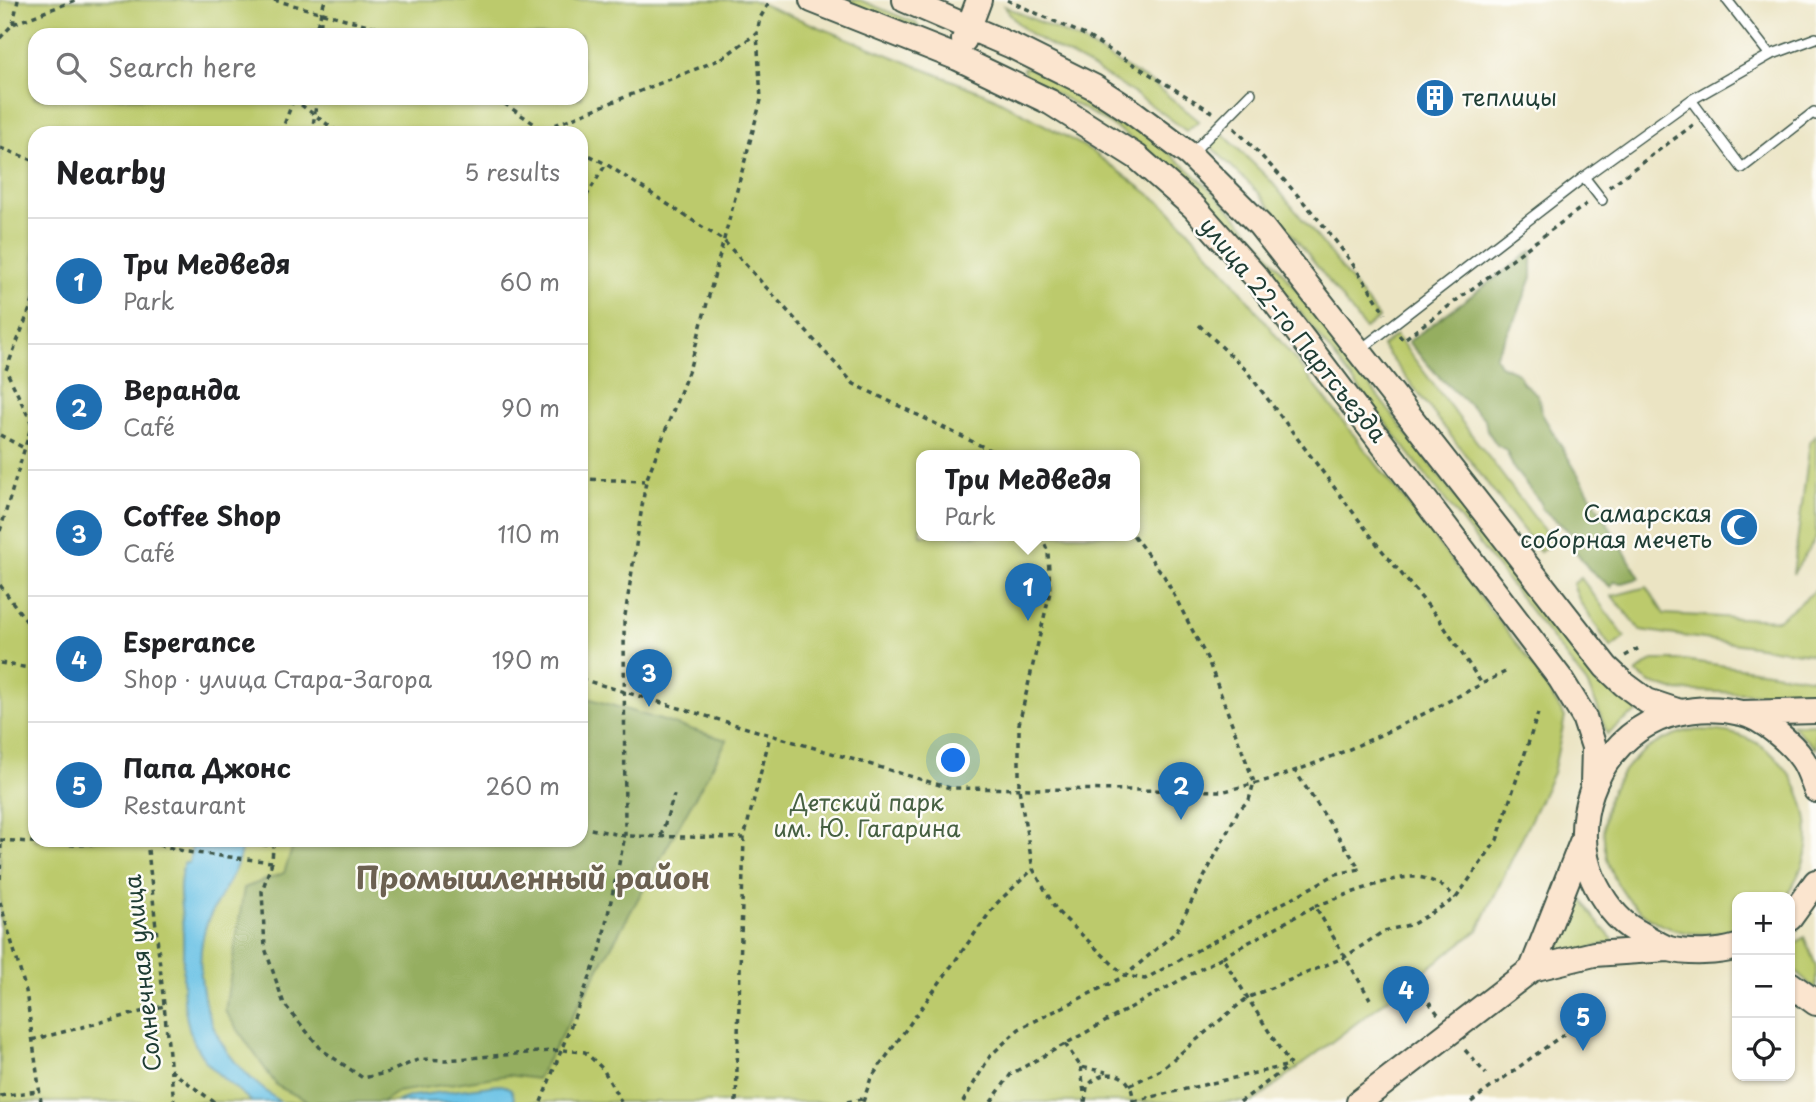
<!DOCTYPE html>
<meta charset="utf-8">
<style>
body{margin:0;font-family:"Playpen Sans",sans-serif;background:#f2f2f2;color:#202124}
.controls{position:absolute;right:21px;bottom:21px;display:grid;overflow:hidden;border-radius:14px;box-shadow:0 2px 5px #0004}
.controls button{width:63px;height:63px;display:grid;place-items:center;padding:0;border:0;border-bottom:2px solid #e0e0e0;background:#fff;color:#202124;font:35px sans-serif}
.you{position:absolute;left:954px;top:761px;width:24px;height:24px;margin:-18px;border:5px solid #fff;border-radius:50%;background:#1a73e8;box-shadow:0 0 0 10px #1a73e833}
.badge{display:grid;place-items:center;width:46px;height:46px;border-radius:50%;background:#1f6fb2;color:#fff;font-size:23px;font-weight:700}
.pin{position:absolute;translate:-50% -58px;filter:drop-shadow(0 2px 4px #0008)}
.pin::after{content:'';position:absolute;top:37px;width:24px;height:21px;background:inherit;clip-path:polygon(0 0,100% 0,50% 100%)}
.popup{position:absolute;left:916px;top:450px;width:224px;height:91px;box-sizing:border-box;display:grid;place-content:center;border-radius:14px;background:#fff;filter:drop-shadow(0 2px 5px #0005);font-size:23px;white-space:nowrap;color:#757577}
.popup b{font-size:26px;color:#202124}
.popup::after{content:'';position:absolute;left:50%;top:100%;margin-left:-14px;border:14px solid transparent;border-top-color:#fff}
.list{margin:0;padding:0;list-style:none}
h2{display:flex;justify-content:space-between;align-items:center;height:91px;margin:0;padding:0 28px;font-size:30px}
h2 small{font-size:23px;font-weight:400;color:#757577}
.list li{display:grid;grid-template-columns:46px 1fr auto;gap:21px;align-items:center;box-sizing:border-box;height:126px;padding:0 28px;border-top:2px solid #e0e0e0}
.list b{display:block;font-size:26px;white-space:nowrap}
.list p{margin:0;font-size:23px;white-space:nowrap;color:#757577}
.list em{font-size:23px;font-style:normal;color:#757577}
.icon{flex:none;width:38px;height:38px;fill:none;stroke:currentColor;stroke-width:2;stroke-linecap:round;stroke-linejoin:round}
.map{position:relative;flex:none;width:1816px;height:1102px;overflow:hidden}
.search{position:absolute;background:#fff;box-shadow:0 2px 5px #0004;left:28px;top:28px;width:560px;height:77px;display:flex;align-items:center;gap:18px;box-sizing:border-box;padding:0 24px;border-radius:21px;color:#757577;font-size:26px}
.panel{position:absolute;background:#fff;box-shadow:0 2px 5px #0004;left:28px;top:126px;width:560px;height:721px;border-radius:21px}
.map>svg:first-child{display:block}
.green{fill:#bcca6c;stroke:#6e8450;stroke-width:2;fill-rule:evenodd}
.forest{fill:#95ae60;stroke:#5a764a;stroke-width:2}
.water{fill:#68c1e5;stroke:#447f8c;stroke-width:2}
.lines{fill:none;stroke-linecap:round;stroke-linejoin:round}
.lane-casing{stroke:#3e5649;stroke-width:12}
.secondary-casing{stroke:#3e5649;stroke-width:28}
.path{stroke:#3e5649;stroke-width:3.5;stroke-dasharray:5 5;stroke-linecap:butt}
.lane{stroke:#fff;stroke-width:9}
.secondary{stroke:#fbe5cf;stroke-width:24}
.labels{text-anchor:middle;stroke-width:5;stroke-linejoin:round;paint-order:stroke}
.poi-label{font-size:23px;fill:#1f3d34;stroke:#fdfcf7;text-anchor:start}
.street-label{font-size:23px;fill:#1f3d34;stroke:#fdfcf7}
.park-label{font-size:23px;fill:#466042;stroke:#fdfcf7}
.district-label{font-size:30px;font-weight:bold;fill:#6c6151;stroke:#fdfcf7}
</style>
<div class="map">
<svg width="1816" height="1102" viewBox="0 0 1816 1102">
<rect width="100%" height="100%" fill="#fdfcf7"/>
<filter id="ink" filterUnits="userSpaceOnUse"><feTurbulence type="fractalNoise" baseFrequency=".0143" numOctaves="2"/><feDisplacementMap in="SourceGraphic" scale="14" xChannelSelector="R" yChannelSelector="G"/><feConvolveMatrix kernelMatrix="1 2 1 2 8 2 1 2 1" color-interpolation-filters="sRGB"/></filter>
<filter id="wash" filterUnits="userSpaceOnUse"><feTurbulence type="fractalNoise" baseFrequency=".00686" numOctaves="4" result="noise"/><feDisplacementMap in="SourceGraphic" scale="28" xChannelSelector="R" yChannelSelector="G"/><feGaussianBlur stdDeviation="1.57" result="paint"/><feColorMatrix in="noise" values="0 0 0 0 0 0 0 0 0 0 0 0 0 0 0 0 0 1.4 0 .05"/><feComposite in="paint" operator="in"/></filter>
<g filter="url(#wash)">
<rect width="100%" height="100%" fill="#ebe4c3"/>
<path class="green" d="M0 0H752L993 97 1089 149 1169 209 1228 274 1530 661 1565 717 1553 773 1478 930 1253 1102H0ZM35 35H581V98H35ZM35 133H581V840H35ZM921 455H1135V535H921Z
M837 0H860L916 23 920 29 913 32Z
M1004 6 1081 41 1155 85 1199 121 1186 131C1156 107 1125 87 1091 67 1060 48 1024 39 1004 6Z
M1028 67C1061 85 1095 102 1127 122 1177 155 1222 198 1261 244L1565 640 1596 677 1640 711 1628 717 1607 734 1597 706 1587 684 1253 251C1214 206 1172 164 1122 132 1090 111 1056 95 1024 75L1023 69Z
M1219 130 1270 180 1323 244 1379 318 1365 329 1308 254 1259 193 1207 143Z
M1396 335 1553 542 1540 552 1382 346Z
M1816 435V538L1793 574 1810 442Z
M1581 578 1625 637 1611 648 1580 602 1573 584Z
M1647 587 1664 614 1778 620 1816 590V655L1640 630 1612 596Z
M1653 660H1684L1816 679V693L1789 695 1672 690 1651 683 1636 673Z
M1816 724V749L1792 725Z
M1690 730C1707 730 1722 730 1738 735 1786 749 1816 805 1806 854 1802 870 1794 883 1786 897H1737V929C1600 966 1543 769 1690 730Z
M1576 890 1594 918 1615 942 1547 959 1561 933Z
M1804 937 1816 966V990L1790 966V948Z"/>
<path class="forest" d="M1532 251V277L1517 315 1495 356 1500 365 1518 373 1523 383 1538 395 1542 414 1640 578 1623 583 1613 582 1611 587 1589 569 1571 545V533L1541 508V503L1514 469 1506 450 1497 445 1487 430 1485 419 1442 380 1408 342Z
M581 696 727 740 537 1079 508 1075 397 1092 382 1102H309L277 1086 225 1011 244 888 284 873 295 840H581Z"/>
<path class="water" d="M193 840H243C238 874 223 888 209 918 199 940 199 963 202 986 210 1040 237 1071 280 1102H252C234 1086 210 1071 198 1050 178 1014 184 972 183 933 182 908 176 887 184 863H189Z
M499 1085C510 1086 514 1090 514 1102H396L412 1096Z"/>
</g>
<g filter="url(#ink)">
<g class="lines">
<g class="lane-casing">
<path id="lane" d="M1727 0 1770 55
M1691 100 1742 168 1814 112 1816 115
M1191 154 1251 93
M1584 177 1602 200
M1360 350 1584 177 1691 100 1770 55 1816 38"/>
</g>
<g class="secondary-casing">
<path id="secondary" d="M812 0 958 58 1050 102 1137 157 1194 207 1256 277 1560 678 1584 717 1594 747 1593 784
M905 0 1012 46 1094 87 1131 111 1190 155 1260 225 1606 667 1624 684 1647 701 1680 712
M964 40 979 0
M1743 713 1816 711
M1790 918 1816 882
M1737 947C1718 953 1689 954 1669 949 1658 945 1647 937 1636 931 1617 921 1602 899 1593 879 1569 825 1594 753 1648 724 1674 709 1711 706 1741 713 1761 717 1792 743 1803 760 1809 769 1812 780 1816 790
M1532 969 1582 842
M1790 984 1816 1003
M1359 1102 1532 969 1594 954 1668 949"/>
</g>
<path class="path" d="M274 0 406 35
M1007 0 1085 35 1214 113
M13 24 18 0
M314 35 325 0
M320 35 321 20
M0 38 13 24 76 0
M496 98 548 133
M293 99 339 133
M1234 128C1290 184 1345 245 1385 314
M281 133 294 98
M312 133 317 98
M526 133 542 130 721 59 757 33 760 18 771 0
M0 148 35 161
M581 151 606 164 724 241 854 384 1000 455
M1609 187 1693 125
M581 205 606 164
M1199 325 1245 369 1380 548 1439 619 1482 684
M1399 335 1403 340 1589 202
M32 424 6 370 35 296
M0 435 26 449
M581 479 645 481
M0 531 32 424 35 425
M1041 535 1048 552 1050 592 1019 724V789L1033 869 1057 911 1125 976 1145 979 1336 874 1360 869 1295 771
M0 585 35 633
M1625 656 1641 647
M0 663 35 669
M581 679 950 788 1225 791C1242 786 1260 783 1277 777 1356 751 1433 709 1507 671
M581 827 625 836 744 838
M661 836 674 795
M0 840 76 845 156 840
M147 840 174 1102
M233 840 273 846 278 840
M149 842 187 852 272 862 273 846
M272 862 262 891 265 948 284 1004 322 1050 363 1078 386 1073 420 1059 446 1060 562 1050 585 1052 603 1069 621 1102
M0 879 1 840
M0 902 26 991 41 1102
M1315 906C1340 898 1393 875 1417 877 1434 879 1445 887 1456 898
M1222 957 1315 906 1370 999
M1423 994 1438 1014
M32 1040 164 1006
M1065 1044 1081 1067 1106 1072
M1465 1050 1486 1074
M1081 1067 1084 1093
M170 1070 214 1102
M1130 1085 1159 1071 1247 998 1345 957 1384 931 1413 924 1456 898 1497 840 1538 713
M0 1096 38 1091
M1134 1101 1290 1065
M541 1102 600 951 625 836 624 622 646 481 690 367 761 100 757 33
M736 1102 744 838 770 736
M847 1102 862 1099
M863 1102 871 1078 996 904 1033 869
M963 1102 990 1056 1019 1029 1125 976 1176 932 1238 811 1249 800 1254 782 1208 660 1164 576 1133 535
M991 1102 1011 1074 1222 957 1290 1065
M1085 1102 1087 1087C1104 1065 1134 1072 1133 1102
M1240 1102 1289 1066
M1471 1102 1594 1012"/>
<use href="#lane" class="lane"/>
<use href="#secondary" class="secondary"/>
</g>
</g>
<defs>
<g id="building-disc" transform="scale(2.0125)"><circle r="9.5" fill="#1f6fb2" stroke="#fdfcf7"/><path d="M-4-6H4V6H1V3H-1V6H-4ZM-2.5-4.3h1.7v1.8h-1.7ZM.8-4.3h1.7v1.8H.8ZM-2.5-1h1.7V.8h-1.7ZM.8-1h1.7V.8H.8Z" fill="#fff"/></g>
<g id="mosque-disc" transform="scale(2.0125)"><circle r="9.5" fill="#1f6fb2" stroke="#fdfcf7"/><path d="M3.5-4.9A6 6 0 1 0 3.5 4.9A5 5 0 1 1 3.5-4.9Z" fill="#fff"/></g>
</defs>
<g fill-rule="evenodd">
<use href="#building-disc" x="1435" y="98"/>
<use href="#mosque-disc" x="1739" y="527"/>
</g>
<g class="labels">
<g class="poi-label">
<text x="1462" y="106">теплицы</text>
<text x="1712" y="522" text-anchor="end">Самарская<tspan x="1712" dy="26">соборная мечеть</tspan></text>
</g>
<g class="street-label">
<text transform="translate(1293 330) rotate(51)" y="8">улица 22-го Партсъезда</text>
<text transform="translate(143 973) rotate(-96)" y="8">Солнечная улица</text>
</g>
<g class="park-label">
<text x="867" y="811">Детский парк<tspan x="867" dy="26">им. Ю. Гагарина</tspan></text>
</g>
<g class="district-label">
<text x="533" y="889">Промышленный район</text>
</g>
</g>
</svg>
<div class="controls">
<button>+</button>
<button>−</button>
<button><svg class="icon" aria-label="locate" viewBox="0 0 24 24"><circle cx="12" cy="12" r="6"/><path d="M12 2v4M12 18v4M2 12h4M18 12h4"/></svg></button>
</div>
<div class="you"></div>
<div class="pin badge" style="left:1028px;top:621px">1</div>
<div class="popup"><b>Три Медведя</b>Park</div>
<div class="pin badge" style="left:1181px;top:820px">2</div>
<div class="pin badge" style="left:649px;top:707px">3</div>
<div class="pin badge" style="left:1406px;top:1024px">4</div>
<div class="pin badge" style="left:1583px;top:1051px">5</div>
<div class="search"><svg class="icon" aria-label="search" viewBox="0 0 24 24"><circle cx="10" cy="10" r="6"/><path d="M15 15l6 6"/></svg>Search here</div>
<section class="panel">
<h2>Nearby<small>5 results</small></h2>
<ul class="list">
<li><span class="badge">1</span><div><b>Три Медведя</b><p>Park</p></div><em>60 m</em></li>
<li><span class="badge">2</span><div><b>Веранда</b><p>Café</p></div><em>90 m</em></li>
<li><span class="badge">3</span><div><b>Coffee Shop</b><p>Café</p></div><em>110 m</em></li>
<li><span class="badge">4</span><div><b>Esperance</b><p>Shop · улица Стара-Загора</p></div><em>190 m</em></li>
<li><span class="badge">5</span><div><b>Папа Джонс</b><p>Restaurant</p></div><em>260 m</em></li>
</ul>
</section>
</div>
